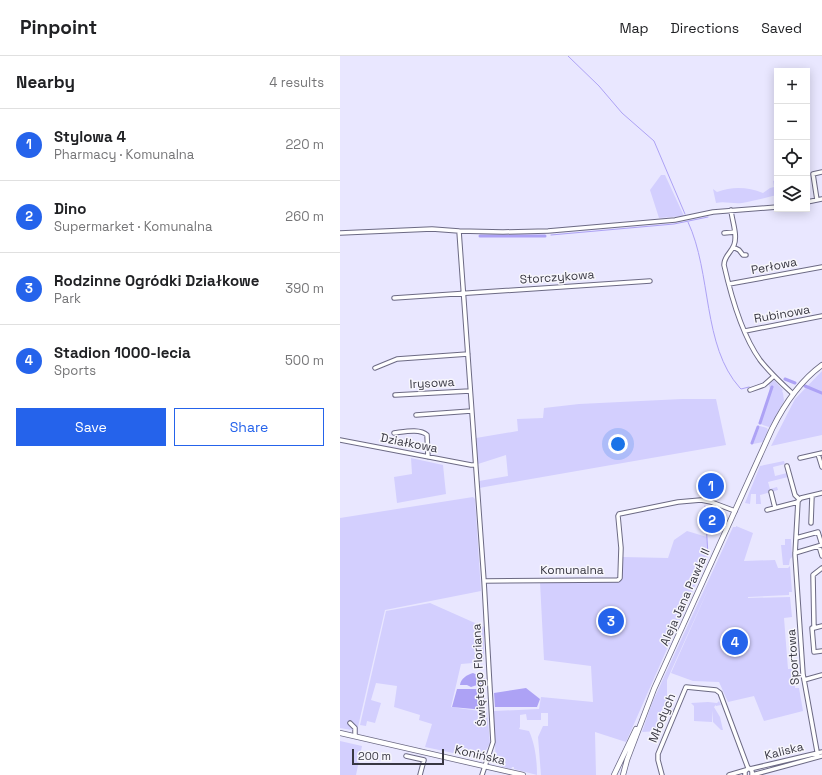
<!DOCTYPE html>
<meta charset="utf-8">
<style>
body{margin:0;font-family:"Space Grotesk",sans-serif;background:#f2f2f2;color:#202124}
.controls{position:absolute;right:12px;top:12px;display:grid;overflow:hidden;border-radius:0px;box-shadow:0 2px 10px #0003}
.controls button{width:36px;height:36px;display:grid;place-items:center;padding:0;border:0;border-bottom:1px solid #e0e0e0;background:#fff;color:#202124;font:20px sans-serif}
.scale{position:absolute;left:12px;bottom:10px;width:92px;box-sizing:border-box;padding-left:4px;border:2px solid #383742;border-top:0;font-size:11px;line-height:14px;white-space:nowrap;color:#383742;-webkit-text-stroke:3px #f7f6fc;paint-order:stroke}
.you{position:absolute;left:278px;top:388px;width:14px;height:14px;margin:-10px;border:3px solid #fff;border-radius:50%;background:#1a73e8;box-shadow:0 0 0 6px #1a73e833}
.badge{display:grid;place-items:center;width:26px;height:26px;border-radius:50%;background:#2563eb;color:#fff;font-size:13px;font-weight:700}
.pin{position:absolute;translate:-50% -50%;border:2px solid #fff;box-shadow:0 1px 4px #0006}
.list{margin:0;padding:0;list-style:none}
h2{display:flex;justify-content:space-between;align-items:center;height:52px;margin:0;padding:0 16px;font-size:17px}
h2 small{font-size:13px;font-weight:400;color:#757577}
.list li{display:grid;grid-template-columns:26px 1fr auto;gap:12px;align-items:center;box-sizing:border-box;height:72px;padding:0 16px;border-top:1px solid #e0e0e0}
.list b{display:block;font-size:15px;white-space:nowrap}
.list p{margin:0;font-size:13px;white-space:nowrap;color:#757577}
.list em{font-size:13px;font-style:normal;color:#757577}
.actions{display:flex;gap:8px;padding:12px 16px}
.actions a{flex:1;padding:9px 0;border:1px solid #2563eb;border-radius:0px;text-align:center;font-size:14px;color:#2563eb}
.actions .main{background:#2563eb;color:#fff}
.icon{flex:none;width:22px;height:22px;fill:none;stroke:currentColor;stroke-width:2;stroke-linecap:round;stroke-linejoin:round}
.map{position:relative;flex:none;width:482px;height:719px;overflow:hidden}
header{display:flex;align-items:center;gap:24px;box-sizing:border-box;height:56px;padding:0 20px;background:#fff;border-bottom:1px solid #e0e0e0}
header strong{font-size:19px}
nav{display:flex;gap:22px;margin-inline-start:auto;font-size:14px}
main{display:flex}
aside{flex:1;background:#fff}
.map>svg:first-child{display:block}
.green{fill:#d3cffe}
.water{fill:#ada2f5}
.lines{fill:none;stroke-linecap:round;stroke-linejoin:round}
.stream{stroke:#ada2f5;stroke-width:1}
.canal{stroke:#ada2f5;stroke-width:3}
.minor-casing{stroke:#6c6a84;stroke-width:5.5}
.major-casing{stroke:#6c6a84;stroke-width:6}
.minor{stroke:#fff;stroke-width:3.5}
.major{stroke:#fff;stroke-width:4.5}
.labels{text-anchor:middle;stroke-width:3;stroke-linejoin:round;paint-order:stroke}
.street-label{font-size:12px;fill:#383742;stroke:#f7f6fc}
</style>
<header>
<strong>Pinpoint</strong>
<nav><a>Map</a><a>Directions</a><a>Saved</a></nav>
</header>
<main>
<aside>
<h2>Nearby<small>4 results</small></h2>
<ul class="list">
<li><span class="badge">1</span><div><b>Stylowa 4</b><p>Pharmacy · Komunalna</p></div><em>220 m</em></li>
<li><span class="badge">2</span><div><b>Dino</b><p>Supermarket · Komunalna</p></div><em>260 m</em></li>
<li><span class="badge">3</span><div><b>Rodzinne Ogródki Działkowe</b><p>Park</p></div><em>390 m</em></li>
<li><span class="badge">4</span><div><b>Stadion 1000-lecia</b><p>Sports</p></div><em>500 m</em></li>
</ul>
<div class="actions"><a class="main">Save</a><a>Share</a></div>
</aside>
<div class="map">
<svg width="482" height="719" viewBox="0 0 482 719">
<rect width="100%" height="100%" fill="#e9e7ff"/>
<path class="green" d="M321 119H325L344 160 319 162 310 134Z
M437 124V139C425 142 413 145 402 147 393 148 384 145 376 147L373 133 377 136C393 130 408 131 423 137L430 132 434 131 433 125Z
M482 315V379L431 390 455 343Z
M434 324 443 334 442 335 443 337 444 345 430 371H429L420 368 430 334 429 328Z
M342 343H376L386 389 139 432V425L168 420 166 399 138 408 136 382 178 375 177 363 203 362 204 352 239 348Z
M420 370 427 372 428 375 423 386 413 388Z
M71 402 103 409 106 438 57 447 54 421 72 418Z
M444 405 445 408 433 411 435 420 447 417 448 421 428 426 430 433 437 431 438 434 420 439 421 448H416V438H411L410 448 405 447 420 410Z
M133 441 135 443 141 535 45 554 17 675 0 672V462Z
M396 470 413 477 404 505 435 504 438 512H448L450 510 452 536H449V539L408 541V542L450 541 452 561 444 562 448 613H455V632H459L463 655 424 665 414 640 388 646 379 626 353 625 331 617 370 529 327 624V652L334 653 332 657 318 656 317 655 321 660H317L318 675 302 676 312 647 393 471H396Z
M347 475 367 481 368 500 286 686 255 676 256 719H201L198 681 203 670H208V657H201V664H187L186 658 180 659V671L179 673 189 675C195 688 197 704 197 719L174 713V711H172L171 713C165 711 158 711 156 704L151 634 154 655 199 653 201 641 253 646 251 610 204 604 200 526 281 525 283 501 328 502 334 484Z
M445 483H451L452 501 450 503 449 509H443L441 489H445Z
M90 547 144 571V606L121 608 111 651 147 656 150 687 141 703 85 691 92 668 79 664 80 659 54 651 57 630 36 627 31 644 41 647 35 667 27 665 26 670 20 669 46 555Z
M379 645 381 649 376 650V649L374 651 380 661 383 674H381L373 666V654L372 666 354 665V650L351 647 368 646 377 647Z
M0 685 22 690 16 719H0Z"/>
<path class="water" d="M133 617 144 622 146 625 144 631 137 629 131 631 127 629H120C121 622 127 619 133 617Z
M186 632 200 643 197 651H155L154 637Z
M117 633H145V654L112 651Z"/>
<g class="lines">
<path class="stream" d="M228 0 259 30 282 57 314 85 345 158
M348 166C372 217 362 290 400 332L401 333 409 331
M211 179 334 168 368 161
M365 450 368 499"/>
<path class="canal" d="M140 180H205
M445 323 455 327
M465 330 482 337
M420 367 432 331
M412 387 418 371"/>
<g class="minor-casing">
<path id="minor" d="M477 144 473 118 482 116
M467 146 482 143
M391 154C392 165 398 179 394 189 391 197 384 200 384 209 391 240 402 279 420 304 430 317 441 327 453 338
M119 175 163 176 208 175 335 164 373 156 437 151
M0 177 92 173 119 175 144 525 153 686 142 719
M384 177 395 176
M393 191 399 194 403 199H406
M389 228 482 211
M54 242 310 225
M405 275 482 260
M35 312 57 303 128 298
M410 334 424 329 433 321
M55 339 130 335
M76 359 131 355
M54 377C63 376 80 372 87 379L88 401
M0 384 131 409H135
M478 398 482 411
M460 402 482 397
M447 410 455 439 459 443
M431 436 435 452
M427 454 458 446
M471 467 472 440
M456 482 478 476 482 489
M479 490 482 500
M455 497 482 489
M482 512 473 519 474 572 482 570
M144 525 278 524 280 522 281 492 278 460 279 458 338 446 361 444 371 446 395 455
M474 572H472L474 596 482 595
M464 624 482 619
M10 667 15 672V680
M66 700 84 704 80 719
M478 701 463 618 455 499 458 445 461 442 482 437
M410 713 482 696
M322 719 318 704V698L346 631 376 634 380 637 408 712
M389 719 406 714
M405 719V715L409 712 412 715V719
M412 719 482 700"/>
</g>
<g class="major-casing">
<path id="major" d="M0 677 183 719
M274 719 296 673
M283 719 287 704 314 633 432 373C444 349 460 325 482 309"/>
</g>
<use href="#minor" class="minor"/>
<use href="#major" class="major"/>
</g>
<g class="labels">
<g class="street-label">
<text transform="translate(434 210) rotate(-11)" y="4">Perłowa</text>
<text transform="translate(217 221) rotate(-4)" y="4">Storczykowa</text>
<text transform="translate(442 258) rotate(-10)" y="4">Rubinowa</text>
<text transform="translate(92 327) rotate(-3)" y="4">Irysowa</text>
<text transform="translate(69 387) rotate(11)" y="4">Działkowa</text>
<text x="232" y="518">Komunalna</text>
<text transform="translate(345 541) rotate(-66)" y="4">Aleja Jana Pawła II</text>
<text transform="translate(453 601) rotate(-94)" y="4">Sportowa</text>
<text transform="translate(139 619) rotate(-93)" y="4">Świętego Floriana</text>
<text transform="translate(322 662) rotate(-68)" y="4">Młodych</text>
<text transform="translate(444 695) rotate(-14)" y="4">Kaliska</text>
<text transform="translate(140 699) rotate(13)" y="4">Konińska</text>
</g>
</g>
</svg>
<div class="controls">
<button>+</button>
<button>−</button>
<button><svg class="icon" aria-label="locate" viewBox="0 0 24 24"><circle cx="12" cy="12" r="6"/><path d="M12 2v4M12 18v4M2 12h4M18 12h4"/></svg></button>
<button><svg class="icon" aria-label="layers" viewBox="0 0 24 24"><path d="M12 4l9 5-9 5-9-5zM3 14l9 5 9-5"/></svg></button>
</div>
<div class="scale">200 m</div>
<div class="you"></div>
<div class="pin badge" style="left:371px;top:430px">1</div>
<div class="pin badge" style="left:372px;top:464px">2</div>
<div class="pin badge" style="left:271px;top:565px">3</div>
<div class="pin badge" style="left:395px;top:586px">4</div>
</div>
</main>
